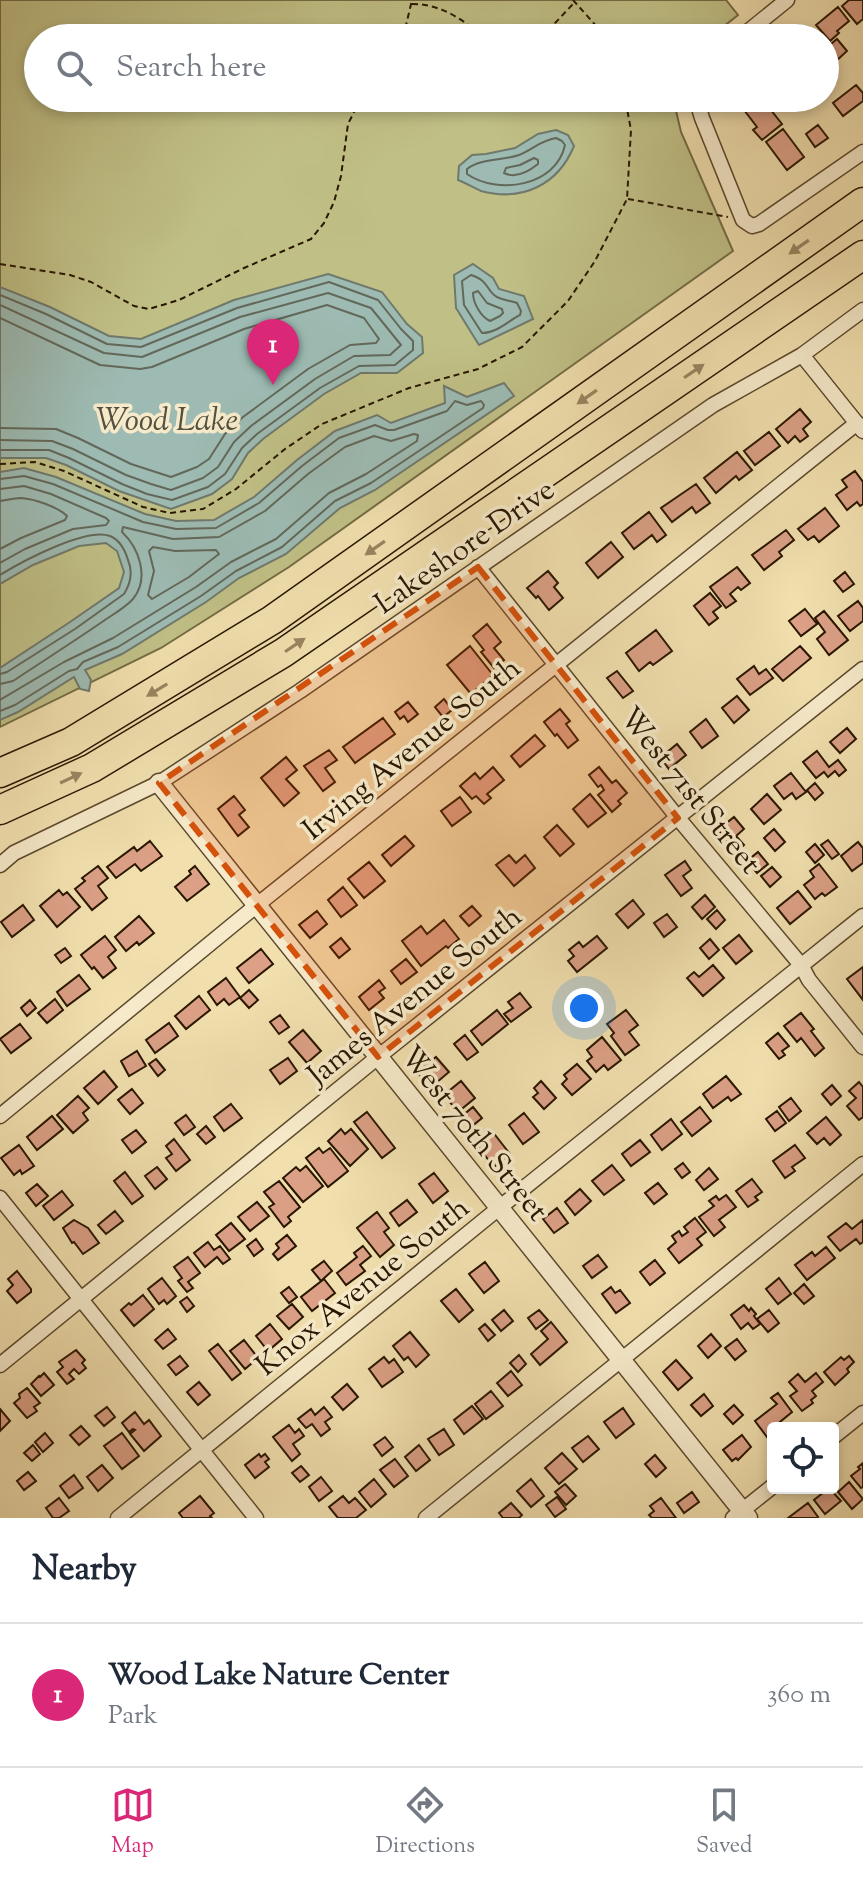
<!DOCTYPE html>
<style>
body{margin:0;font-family:"Sorts Mill Goudy",serif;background:#f6f6f7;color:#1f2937}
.controls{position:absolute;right:24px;bottom:24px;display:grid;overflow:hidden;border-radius:8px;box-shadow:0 4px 12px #0003}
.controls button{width:72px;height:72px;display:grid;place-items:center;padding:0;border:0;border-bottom:2px solid #e0e1e3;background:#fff;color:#1f2937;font:40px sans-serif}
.you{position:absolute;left:584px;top:1008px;width:28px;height:28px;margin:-20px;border:6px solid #fff;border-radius:50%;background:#1a73e8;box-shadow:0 0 0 12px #1a73e833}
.badge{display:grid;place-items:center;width:52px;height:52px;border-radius:50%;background:#db2777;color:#fff;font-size:26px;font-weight:700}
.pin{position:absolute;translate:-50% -66px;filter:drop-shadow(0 2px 4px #0008)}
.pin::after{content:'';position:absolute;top:42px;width:28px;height:24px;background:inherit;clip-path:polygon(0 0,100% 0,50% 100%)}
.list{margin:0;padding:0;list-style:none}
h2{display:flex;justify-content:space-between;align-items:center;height:104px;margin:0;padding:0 32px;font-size:34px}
h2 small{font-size:26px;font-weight:400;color:#747a83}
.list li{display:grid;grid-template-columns:52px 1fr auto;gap:24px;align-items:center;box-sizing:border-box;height:144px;padding:0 32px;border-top:2px solid #e0e1e3}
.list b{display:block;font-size:30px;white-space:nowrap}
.list p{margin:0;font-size:26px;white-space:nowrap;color:#747a83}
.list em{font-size:26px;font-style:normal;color:#747a83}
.icon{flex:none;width:44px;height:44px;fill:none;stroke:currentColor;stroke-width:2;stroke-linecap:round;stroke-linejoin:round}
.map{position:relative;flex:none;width:863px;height:1518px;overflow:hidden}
.search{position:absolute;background:#fff;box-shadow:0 4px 12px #0003;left:24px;right:24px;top:24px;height:88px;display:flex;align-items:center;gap:20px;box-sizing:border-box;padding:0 28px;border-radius:44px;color:#747a83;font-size:30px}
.sheet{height:248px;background:#fff}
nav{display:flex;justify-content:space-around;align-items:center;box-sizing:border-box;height:112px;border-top:2px solid #e0e1e3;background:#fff;font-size:22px;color:#747a83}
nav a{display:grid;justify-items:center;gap:4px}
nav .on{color:#db2777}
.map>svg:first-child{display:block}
.green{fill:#c0c086;stroke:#746b44;stroke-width:2}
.water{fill:#9dbbb3;stroke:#6f796c;stroke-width:2}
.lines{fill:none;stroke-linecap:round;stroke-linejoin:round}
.shore{stroke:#63685a;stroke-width:2}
.building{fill:#dba086;stroke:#291601;stroke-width:2}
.minor-casing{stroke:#5b482c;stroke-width:17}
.tertiary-casing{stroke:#5b482c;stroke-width:21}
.motorway-casing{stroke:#291601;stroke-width:31}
.path{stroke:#291601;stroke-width:2;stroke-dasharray:6 4;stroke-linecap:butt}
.minor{stroke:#f6eaca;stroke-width:14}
.tertiary{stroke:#f6eaca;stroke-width:18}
.motorway{stroke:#f1dfae;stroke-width:28}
.oneway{fill:#978560}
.marked{fill:#d5520b;fill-opacity:0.2;stroke:#d5520b;stroke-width:6;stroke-dasharray:16 10;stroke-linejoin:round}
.labels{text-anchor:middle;stroke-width:7;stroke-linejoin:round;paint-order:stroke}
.street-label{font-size:30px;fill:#291601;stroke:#f6eaca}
.water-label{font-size:32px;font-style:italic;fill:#52503f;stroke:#f6eaca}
</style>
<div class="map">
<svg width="863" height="1518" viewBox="0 0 863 1518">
<rect width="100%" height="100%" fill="#f1dfae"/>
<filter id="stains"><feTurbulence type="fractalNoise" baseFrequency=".0025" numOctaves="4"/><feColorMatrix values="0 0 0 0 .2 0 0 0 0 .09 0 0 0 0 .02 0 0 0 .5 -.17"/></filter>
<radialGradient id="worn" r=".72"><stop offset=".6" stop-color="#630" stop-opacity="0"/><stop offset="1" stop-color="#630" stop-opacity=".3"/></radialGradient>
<path class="green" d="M0 0H726L738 15 709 38H38V98H673L681 132 733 251 289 567 161 648 0 727Z"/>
<path class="water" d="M556 130 568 135 574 146C558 185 522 202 481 191 474 188 466 183 458 180L459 166 472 155 486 154 515 148 538 134Z
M473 264 493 278 499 289 524 296 533 319 479 345 456 308 454 275Z
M328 274 382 292 407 324 422 337 423 353 397 373H361L324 394 263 439 248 453 232 479 212 494 171 509 119 491 66 465 46 458H0V287L50 307 109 336 141 339 234 300Z
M504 383 514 396 375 490 340 508 286 554 239 578 206 602 122 654 85 670 91 680 89 691 80 689 74 677 18 712 0 720V668L70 622 119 588 124 572 117 551 106 543 79 546 33 565 0 584V472L24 468 56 477 145 514 176 521 214 520 254 497 297 460 335 431 377 415 391 423 445 403 444 386 467 397Z"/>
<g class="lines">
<path class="shore" d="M556 138 562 141 565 145C556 187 497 195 467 174V169C481 158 502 161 519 155 534 149 539 141 556 138Z
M534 158 538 160V164C528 172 516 179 504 173L506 168 520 165Z
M471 275C490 281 486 291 497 297 503 300 511 301 517 303L521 311 520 315C508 321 497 333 482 333L464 305 462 281Z
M478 291 487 303 502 309 503 313 500 316 490 321C481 317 473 303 473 293Z
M0 295 46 314 107 344 141 347 237 308 329 282 378 300 401 329 413 341V350L395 365 359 366 320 388 257 434 242 448 225 474 208 487 172 500 147 494 122 484 69 458 49 450H0
M0 305 104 353 142 357 240 317 328 293 371 308 401 345 390 355 354 356 315 379 251 426 234 442 218 467 203 478 171 490 151 484 126 475 73 449 52 441 0 440
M0 318 100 365 140 369 152 367 244 329 327 305 364 318 379 339 376 343 350 345 308 369 243 417 225 434 209 459 197 467 171 477 131 464 78 438 56 429 0 428
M0 479 24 476 53 484 143 522 176 529 216 528 259 503 302 466 339 438 375 425 388 430H394L447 411 455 401 467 405 481 401 484 405 483 408 371 483 335 501 282 547 236 571 201 596 118 647 83 662 77 669 69 671 15 705 0 711
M0 489 24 486 51 494 106 518 109 521 106 525 73 529 25 549 0 563
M0 501C7 500 15 498 21 498 35 499 58 507 67 516L65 520 21 538 0 549
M153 547 175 551 216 550 219 554 189 577 152 599 148 595 154 571 149 551Z
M0 575C21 562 86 527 110 536 120 540 125 550 128 560 133 572 131 583 124 594L75 629 7 672 0 674
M0 684 13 681C43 661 73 642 102 622 112 615 125 608 133 599 150 578 139 548 122 532L123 527 173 539 219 537 265 511 308 474 345 447 374 436 391 441 414 434 418 435 417 441 366 474 329 493 276 539 231 562 196 587 113 638 64 662 0 700"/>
</g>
<path class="building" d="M849 0H863V19L857 24 842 6Z
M838 7 849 21 837 31 839 33 830 41 816 25Z
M837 39 847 51 835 62 825 49Z
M856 85 863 93V101L843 116 833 103Z
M758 98H775L767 105 782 124 762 140 753 130 757 127 744 110Z
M818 125 828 138 815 147 806 134Z
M783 129 804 157 787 170 766 142Z
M800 409 811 422 803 429 808 436 800 442 795 436 788 443 776 429Z
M769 432 780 446 755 465 744 451Z
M737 452 752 470 739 480 736 476 716 493 704 478Z
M855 471 863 482V504L860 506 857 502 847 510 836 495 847 487 842 480Z
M696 484 710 503 696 513 692 507 672 522 661 508Z
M825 508 839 526 819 542 814 536 808 540 798 529Z
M649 512 666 535 657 542 652 535 634 549 622 533Z
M786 530 794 540 779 552 782 556 764 570 752 555Z
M611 542 623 557 598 578 586 563Z
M737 567 750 583 741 590 738 587 730 594 736 601 726 608 710 587Z
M548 571 558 583 554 587 563 598 549 610 538 596 536 598 527 588Z
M845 572 854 584 843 592 834 581Z
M710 593 721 606 713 612 718 618 709 625 694 606Z
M858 601 863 608V621L850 631 838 616Z
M805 609 817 624 801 636 789 621Z
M824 611 848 640 829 655 817 639 825 632 815 618Z
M487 624 501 642 494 648 504 660 494 668 481 652 484 650 473 636Z
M656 630 672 651 653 665 650 662 639 671 626 653Z
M470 646 493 675 471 694 447 665Z
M800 646 811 658 783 681 772 669Z
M754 666 759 674 766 669 773 678 750 695 737 679Z
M617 671 633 691 623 698 607 678Z
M737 696 749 710 734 723 722 708Z
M444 699 452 710 443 717 435 707Z
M408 702 418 714 408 722 404 716 400 719 395 712Z
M560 709 570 721 566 724 578 740 568 748 557 734 555 736 544 722Z
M383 718 395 734 355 763 343 747Z
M706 719 718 736 702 748 690 732Z
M847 728 856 739 840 753 830 742Z
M535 735 545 746 520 767 511 756Z
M677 744 686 755 669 769 660 758Z
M329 750 337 760 325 768 335 782 323 791 304 766Z
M817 751 829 767 838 760 846 770 839 776 835 771 828 777 824 772 816 778 803 762Z
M286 757 297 770 286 779 299 793 284 806 261 778Z
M493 767 504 780 487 794 491 798 484 804 476 796 472 799 460 786 475 773 480 779Z
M599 767 612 783 616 780 627 793 618 801 621 804 612 812 598 795 604 790 601 785 598 787 589 775Z
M791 773 806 792 796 799 792 793 784 799 774 786Z
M815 783 823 793 815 800 807 790Z
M590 794 606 813 588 827 573 809Z
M767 794 781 810 764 824 751 809Z
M234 796 245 810 239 815 249 827 238 836 218 809Z
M460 797 471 812 452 826 441 811Z
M734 817 744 829 736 836 744 845 736 852 718 830Z
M557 825 574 844 560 856 544 837Z
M774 829 785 842 775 851 764 838Z
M405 836 414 846 391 866 382 855Z
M828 840 839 854 832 859 821 845Z
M150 841 162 856 141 871 135 864 116 878 107 867 134 847 137 851Z
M858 842 863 848V863L852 871 841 856Z
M815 844 824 855 815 863 806 852Z
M758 852 768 864 757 873 747 861Z
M509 855 516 863 525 855 535 868 514 886 496 865Z
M685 861 691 870 683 876 692 888 681 896 665 875Z
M369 862 385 881 364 898 348 879Z
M819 864 837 887 825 896 822 893 815 899 804 885 814 877 810 871Z
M98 866 108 878 98 886 107 898 92 910 75 889 85 881 82 878Z
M195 866 209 884 187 901 175 887 191 874 189 871Z
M772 867 781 877 770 887 761 876Z
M343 887 357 905 341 917 328 900Z
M59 890 63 895 67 892 80 907 57 927 40 906Z
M798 891 811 907 790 924 777 908Z
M705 895 715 907 702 919 692 907Z
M633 900 644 914 628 928 616 914Z
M23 905 34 920 12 937 1 922Z
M472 906 481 916 469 926 460 916Z
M717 910 725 920 716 929 707 919Z
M317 911 327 924 310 938 299 925Z
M667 914 677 927 664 937 654 923Z
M139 916 154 933 139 945 137 942 126 951 115 937Z
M444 920 459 939 448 948 446 946 421 966 402 941 421 926 427 934Z
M739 935 752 951 736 964 723 948Z
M105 936 116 950 108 957 116 968 103 978 94 967 92 969 81 955Z
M597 936 607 948 577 972 568 961 574 956 569 950 579 942 583 947Z
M341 938 350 949 339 958 330 947Z
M710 939 719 950 709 959 700 948Z
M65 948 71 956 61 963 55 955Z
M261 949 273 964 249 983 237 968Z
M406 959 417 972 401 984 391 971Z
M713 965 724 978 703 996 687 978 694 972 699 977Z
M863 967V1000L847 979Z
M79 975 90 989 67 1006 57 992Z
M226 978 240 997 229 1005 224 999 217 1005 208 992Z
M379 980 385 988 379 992 384 998 369 1010 359 997Z
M249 990 258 1000 249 1008 240 998Z
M520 993 531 1007 511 1022 504 1014 513 1008 508 1002Z
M199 996 210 1010 186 1029 175 1016Z
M55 999 63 1010 47 1023 38 1013Z
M30 1000 36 1008 27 1016 21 1008Z
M497 1010 508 1024 482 1045 471 1031Z
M626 1010 638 1025 629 1032 639 1045 625 1055 611 1036 614 1033 607 1024Z
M801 1013 814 1029 811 1031 824 1048 815 1056 801 1038 797 1042 784 1026Z
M280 1015 289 1027 279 1034 270 1022Z
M169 1023 178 1036 155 1053 146 1040Z
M20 1024 31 1038 11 1053 0 1039Z
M303 1030 321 1051 307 1063 289 1042Z
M778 1033 789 1046 782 1051 785 1055 779 1059 766 1043Z
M465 1035 478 1052 467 1060 454 1044Z
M602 1037 621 1060 608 1070 604 1065 596 1072 587 1061 592 1057 587 1050Z
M137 1051 146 1066 129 1076 121 1061Z
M436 1057 449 1072 430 1088 417 1072Z
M288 1058 297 1071 280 1084 270 1070Z
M156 1059 165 1070 158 1076 149 1064Z
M577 1064 591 1079 572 1095 562 1084 567 1079 564 1075Z
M104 1071 117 1087 98 1104 84 1088Z
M726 1076 741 1094 731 1101 728 1097 713 1108 703 1094Z
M461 1081 475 1098 458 1112 444 1095Z
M541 1081 556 1098 544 1109 533 1097 538 1093 534 1088Z
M859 1082 863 1087V1117L859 1120 847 1106 856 1098 849 1091Z
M832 1085 841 1096 831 1105 822 1094Z
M132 1089 143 1103 130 1114 118 1100Z
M78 1096 89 1108 83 1113 88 1120 73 1133 57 1115Z
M791 1098 801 1111 789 1121 779 1107Z
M231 1104 242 1118 224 1131 214 1117Z
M473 1107 482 1118 471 1127 462 1116Z
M700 1107 711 1121 692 1136 681 1122Z
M777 1111 786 1123 775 1131 766 1119Z
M367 1112 395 1148 382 1158 354 1122Z
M524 1113 539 1132 523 1144 509 1125Z
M186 1115 195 1127 184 1135 175 1123Z
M52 1116 63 1129 37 1150 27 1137Z
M826 1117 841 1135 830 1145 824 1138 817 1144 807 1133Z
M671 1119 682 1134 662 1150 651 1135Z
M206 1126 215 1137 206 1144 197 1134Z
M341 1129 345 1134 351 1129 368 1149 350 1166 328 1141Z
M136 1130 146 1142 132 1153 122 1140Z
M492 1131 510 1154 494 1167 476 1144Z
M174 1139 190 1160 176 1171 166 1158 172 1154 166 1146Z
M640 1140 650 1152 631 1166 622 1154Z
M19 1145 34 1166 22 1174 20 1170 14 1175 1 1158Z
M795 1145 805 1158 792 1167 795 1171 785 1178 773 1161Z
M319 1148 323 1153 330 1148 348 1171 328 1187 306 1158Z
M683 1163 690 1172 682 1178 675 1169Z
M612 1165 624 1180 604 1195 592 1181Z
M306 1166 323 1186 303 1202 283 1178 296 1167 300 1171Z
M157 1167 167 1179 155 1189 145 1176Z
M709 1168 718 1179 704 1190 696 1180Z
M125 1172 143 1196 132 1204 114 1181Z
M434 1173 448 1191 433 1203 419 1184Z
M752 1179 762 1192 755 1197 758 1200 748 1207 736 1191Z
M279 1181 300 1207 288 1217 291 1221 284 1227 269 1207 274 1204 264 1192Z
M658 1183 667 1194 654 1204 645 1193Z
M37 1184 48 1196 36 1206 26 1193Z
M580 1189 591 1201 575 1215 565 1202Z
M62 1191 73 1205 54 1220 43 1206Z
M726 1195 736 1207 719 1220 725 1227 714 1236 699 1217 714 1206 709 1201 716 1196 719 1200Z
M407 1200 417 1212 399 1226 390 1213Z
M257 1202 269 1216 250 1231 238 1217Z
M557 1208 568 1223 554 1233 543 1219Z
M115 1211 123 1221 106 1234 98 1225Z
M377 1212 389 1228 384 1232 394 1245 380 1257 357 1228Z
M695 1218 706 1232 697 1239 702 1245 679 1263 668 1249 676 1242 672 1236 679 1231 682 1236 688 1232 684 1227Z
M74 1220 88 1228 99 1243 83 1254 74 1242 72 1243 63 1228Z
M863 1220V1242L860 1244 856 1239 840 1251 828 1237 846 1223 852 1229Z
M231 1223 245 1239 229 1251 216 1235Z
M287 1235 296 1246 278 1260 273 1254 279 1248 276 1244Z
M256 1239 263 1249 254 1256 247 1246Z
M208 1242 214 1250 220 1246 230 1259 223 1264 217 1257 205 1267 194 1253Z
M363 1246 371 1256 360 1265 365 1271 346 1285 337 1273 357 1257 354 1253Z
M826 1247 835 1258 807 1280 795 1265 812 1252 815 1256Z
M598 1255 607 1267 592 1278 583 1266Z
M188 1257 200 1273 188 1282 193 1288 187 1292 178 1281 182 1278 174 1267Z
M655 1260 665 1273 650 1285 640 1272Z
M324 1261 332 1271 321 1281 312 1270Z
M485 1262 499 1281 484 1293 469 1274Z
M17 1271 31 1289V1292L17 1303 7 1291 13 1285 8 1279Z
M162 1278 176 1296 167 1304 164 1300 159 1304 148 1289Z
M779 1278 791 1294 778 1304 766 1289Z
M324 1279 335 1293 312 1311 301 1297Z
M804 1284 814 1296 804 1304 794 1293Z
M289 1287 297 1297 289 1303 281 1293Z
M611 1287 615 1293 620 1290 630 1303 616 1313 602 1294Z
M456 1289 473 1310 459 1322 441 1301Z
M143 1295 154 1309 134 1326 121 1310 129 1303 131 1305Z
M187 1297 194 1306 187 1312 180 1302Z
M292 1304 303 1317 289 1329 277 1316Z
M744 1305 749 1311 751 1308 756 1314 754 1316 760 1324 753 1329 748 1323 741 1329 731 1315Z
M504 1310 513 1321 501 1331 492 1320Z
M539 1310 548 1320 536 1329 528 1318Z
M769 1310 779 1323 768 1332 757 1319Z
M551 1322 567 1342 540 1365 531 1354 548 1339 541 1331Z
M270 1324 282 1339 268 1351 256 1336Z
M485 1324 495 1335 488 1341 479 1329Z
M168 1329 176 1339 163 1349 155 1340Z
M410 1332 429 1355 416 1367 408 1357 404 1360 393 1346Z
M711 1334 721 1346 708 1358 698 1346Z
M737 1339 746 1351 735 1360 725 1348Z
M244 1340 258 1358 245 1369 230 1351Z
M218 1344 241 1373 232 1380 209 1351Z
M76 1350 85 1360 82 1363 86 1368 79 1374 74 1369 69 1374 74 1379 67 1384 57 1372 63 1367 59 1362Z
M519 1355 526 1364 518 1372 510 1363Z
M180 1356 188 1366 176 1375 168 1365Z
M849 1356 854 1362 847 1369 849 1372 835 1385 824 1372 841 1357 844 1360Z
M384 1357 389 1363 394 1359 403 1372 382 1387 369 1369Z
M676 1360 692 1378 678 1390 663 1372Z
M511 1371 522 1385 508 1396 497 1383Z
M44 1373 54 1385 41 1396 31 1384 39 1376 40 1377Z
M816 1373 823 1382 812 1391 816 1396 811 1400 813 1403 802 1411 790 1396 797 1391 789 1382 798 1374 805 1382Z
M199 1382 210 1395 198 1405 187 1392Z
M347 1384 358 1397 343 1410 332 1397Z
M27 1388 40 1403 34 1407 37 1411 27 1418 14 1403 20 1398 19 1394Z
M491 1391 503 1406 486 1419 475 1404Z
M778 1393 792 1412 780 1422 782 1425 779 1428H773V1432L767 1437 755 1421 777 1404 771 1398Z
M704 1394 713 1406 701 1416 691 1405Z
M734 1405 743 1415 733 1424 724 1414Z
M472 1406 483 1419 464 1434 454 1420Z
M107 1407 115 1417 104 1426 95 1416Z
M324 1407 332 1417 325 1422 330 1429 321 1436 312 1424 306 1428 298 1419 311 1409 315 1415Z
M623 1408 634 1424 616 1438 604 1422Z
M0 1409 10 1421 0 1431Z
M135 1412 144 1424 149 1420 161 1436 144 1451 130 1434 135 1430 133 1429 129 1432 122 1423Z
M289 1425 295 1433 299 1429 304 1436 293 1444 300 1454 292 1461 273 1437Z
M81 1426 90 1436 79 1445 70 1435Z
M444 1429 454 1445 439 1455 428 1439Z
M45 1433 53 1443 43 1452 35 1442Z
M122 1433 139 1456 122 1469 104 1446Z
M742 1435 751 1447 738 1460 736 1458 732 1461 723 1450Z
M588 1436 599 1449 583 1462 572 1448Z
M385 1437 393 1447 382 1456 374 1445Z
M33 1445 40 1454 32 1461 24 1453Z
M419 1445 430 1460 416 1471 405 1457Z
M562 1453 577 1469 559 1484 545 1468Z
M259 1454 261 1457 265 1454 269 1459 265 1462 269 1467 255 1478 245 1465Z
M655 1455 666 1468 656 1477 645 1464Z
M395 1459 408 1476 394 1487 380 1470Z
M863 1463V1487L861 1488 851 1476 860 1469 858 1467Z
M102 1465 113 1478 98 1491 87 1477Z
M301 1466 309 1475 300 1482 292 1473Z
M28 1472 36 1481 24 1490 17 1481Z
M74 1475 83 1488 69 1498 60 1486Z
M321 1477 332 1491 319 1501 309 1487Z
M374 1479 386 1494 371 1507 359 1492Z
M531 1479 544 1496 531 1507 517 1491Z
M849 1482 863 1499 852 1509 838 1492Z
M565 1484 576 1496 566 1505 555 1492Z
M829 1488 841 1501 825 1514 814 1500Z
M692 1492 699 1502 684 1513 677 1503Z
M200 1496 214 1513 210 1516 212 1518H183L179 1513Z
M343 1496 349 1503 355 1498 366 1510 356 1518H338L329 1507Z
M557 1497 566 1509 555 1517 546 1505Z
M59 1498 69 1511 59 1518H53L46 1508Z
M661 1498 676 1518H652L649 1515 654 1511 650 1506Z
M511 1503 522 1515 519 1518H503L499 1513Z
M808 1503 818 1517 816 1518H788Z"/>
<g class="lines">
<g class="minor-casing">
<path id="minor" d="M740 38 787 0
M696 98 702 118 743 220 752 226 759 224 863 152
M802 355 863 431
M478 567 678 818 801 965 809 980 863 1047
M0 865 14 853 159 783 300 691 713 405 802 355 863 310
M0 1116 257 905 857 423
M0 1198 256 1518
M0 1365 378 1057 863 669
M833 1437 863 1413
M118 1518 499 1208 863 916
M426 1518 863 1164
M733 1518 773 1486"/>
</g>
<g class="tertiary-casing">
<path id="tertiary" d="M159 783 748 1518"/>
</g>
<g class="motorway-casing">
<path id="motorway" d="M0 773 71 742 272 620 863 202
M0 810 92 768 283 653 863 255"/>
</g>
<path class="path" d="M573 0 598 28 602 38
M412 4C442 4 463 20 485 38
M403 38 412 0
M541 38 573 4
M628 199 728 217
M0 264 70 275 91 282 134 306 149 309 179 300 244 268 311 239 324 223 334 202 341 176 348 124 361 98
M0 464 35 462 64 471 143 507 170 513 203 509 236 489 285 449 322 424 409 388 478 369 522 347 568 301 595 261 627 199 631 130 625 98"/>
<use href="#minor" class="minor"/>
<use href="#tertiary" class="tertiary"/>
<use href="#motorway" class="motorway"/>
</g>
<defs><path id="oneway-solid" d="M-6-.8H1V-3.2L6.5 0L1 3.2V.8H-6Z" transform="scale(2)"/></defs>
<g class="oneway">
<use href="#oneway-solid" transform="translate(799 247) rotate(145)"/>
<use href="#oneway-solid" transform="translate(694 371) rotate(-34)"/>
<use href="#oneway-solid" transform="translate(587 397) rotate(145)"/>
<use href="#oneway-solid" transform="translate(375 548) rotate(145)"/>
<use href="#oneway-solid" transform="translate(295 645) rotate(-34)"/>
<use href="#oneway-solid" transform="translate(157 690) rotate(149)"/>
<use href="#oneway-solid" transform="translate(71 778) rotate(-25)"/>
</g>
<path class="marked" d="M478 567 678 818 378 1057 159 783Z"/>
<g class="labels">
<g class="street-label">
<text transform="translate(464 546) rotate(-35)" y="10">Lakeshore Drive</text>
<text transform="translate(411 748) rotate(-39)" y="10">Irving Avenue South</text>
<text transform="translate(691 790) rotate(51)" y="10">West 71st Street</text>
<text transform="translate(414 995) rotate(-39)" y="10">James Avenue South</text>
<text transform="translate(475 1133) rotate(51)" y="10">West 70th Street</text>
<text transform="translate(362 1286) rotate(-39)" y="10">Knox Avenue South</text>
</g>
<g class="water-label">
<text x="167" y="430">Wood Lake</text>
</g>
</g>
<rect width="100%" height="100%" filter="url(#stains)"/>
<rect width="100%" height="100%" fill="url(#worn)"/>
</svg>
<div class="controls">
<button><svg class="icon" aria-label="locate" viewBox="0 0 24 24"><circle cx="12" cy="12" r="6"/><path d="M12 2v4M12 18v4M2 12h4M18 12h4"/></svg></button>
</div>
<div class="you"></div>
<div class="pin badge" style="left:273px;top:385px">1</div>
<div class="search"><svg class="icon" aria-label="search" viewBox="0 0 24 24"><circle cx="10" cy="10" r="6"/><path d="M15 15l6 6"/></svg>Search here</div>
</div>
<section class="sheet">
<h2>Nearby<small></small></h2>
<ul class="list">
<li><span class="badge">1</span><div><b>Wood Lake Nature Center</b><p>Park</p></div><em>360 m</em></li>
</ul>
</section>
<nav>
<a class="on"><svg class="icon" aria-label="map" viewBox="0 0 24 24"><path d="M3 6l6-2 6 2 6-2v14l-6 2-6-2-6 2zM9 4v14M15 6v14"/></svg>Map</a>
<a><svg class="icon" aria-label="directions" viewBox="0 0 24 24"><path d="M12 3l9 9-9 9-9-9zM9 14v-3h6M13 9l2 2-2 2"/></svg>Directions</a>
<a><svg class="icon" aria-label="saved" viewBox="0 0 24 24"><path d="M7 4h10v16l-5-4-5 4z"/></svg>Saved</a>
</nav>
